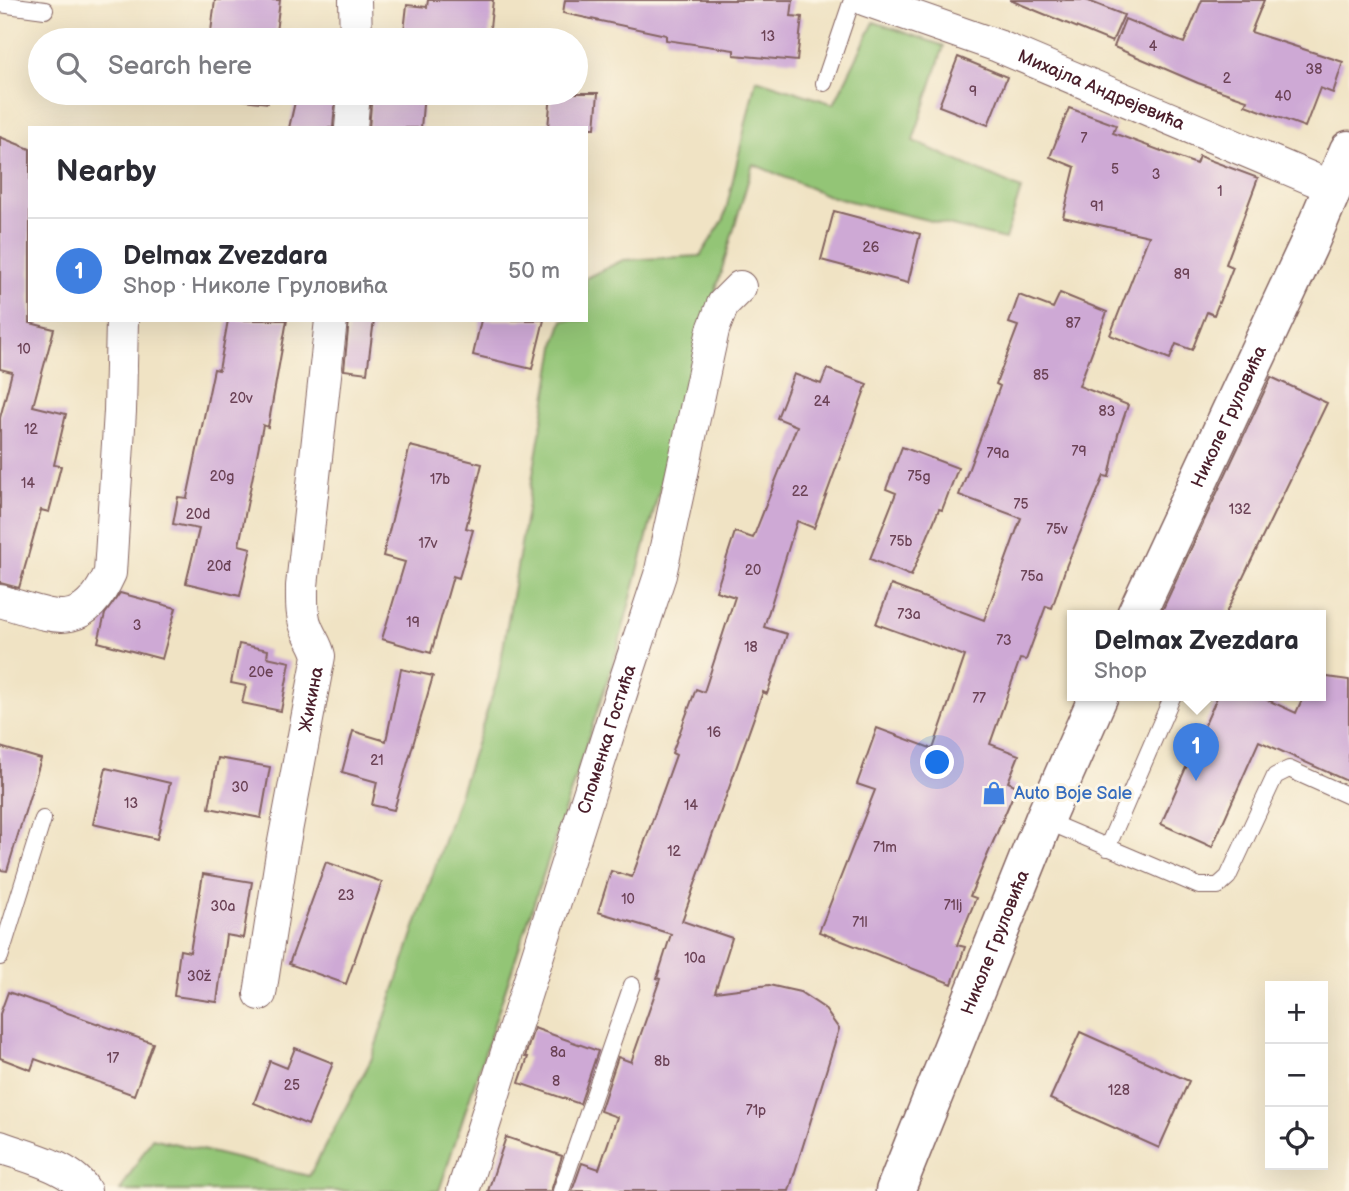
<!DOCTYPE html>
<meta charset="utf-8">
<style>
body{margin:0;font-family:"Balsamiq Sans",sans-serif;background:#f2f2f3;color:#2b2b33}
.controls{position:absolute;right:21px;bottom:21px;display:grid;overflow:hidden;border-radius:0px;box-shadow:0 7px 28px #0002}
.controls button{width:63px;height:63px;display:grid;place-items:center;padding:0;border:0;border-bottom:2px solid #e1e1e2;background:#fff;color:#2b2b33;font:35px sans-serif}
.you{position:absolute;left:938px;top:763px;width:24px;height:24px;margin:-18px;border:5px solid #fff;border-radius:50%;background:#1a73e8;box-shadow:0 0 0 10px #1a73e833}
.badge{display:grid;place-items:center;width:46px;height:46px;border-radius:50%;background:#d93025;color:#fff;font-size:23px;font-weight:700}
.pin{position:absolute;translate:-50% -58px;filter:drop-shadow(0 2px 4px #0008)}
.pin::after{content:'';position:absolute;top:37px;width:24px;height:21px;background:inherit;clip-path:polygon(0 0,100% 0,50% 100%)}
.popup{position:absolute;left:1067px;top:610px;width:259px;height:91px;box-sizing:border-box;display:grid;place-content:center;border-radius:0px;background:#fff;filter:drop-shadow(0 2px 5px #0005);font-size:23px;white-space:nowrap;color:#7c7c81}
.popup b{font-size:26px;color:#2b2b33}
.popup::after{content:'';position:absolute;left:50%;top:100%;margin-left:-14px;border:14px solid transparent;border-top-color:#fff}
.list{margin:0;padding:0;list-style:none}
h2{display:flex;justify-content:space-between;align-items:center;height:91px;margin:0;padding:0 28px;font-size:30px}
h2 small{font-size:23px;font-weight:400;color:#7c7c81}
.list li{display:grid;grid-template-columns:46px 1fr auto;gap:21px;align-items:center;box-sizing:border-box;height:105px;padding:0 28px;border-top:2px solid #e1e1e2}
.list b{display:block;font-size:26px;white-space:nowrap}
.list p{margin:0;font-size:23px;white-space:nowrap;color:#7c7c81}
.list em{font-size:23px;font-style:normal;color:#7c7c81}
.icon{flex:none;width:38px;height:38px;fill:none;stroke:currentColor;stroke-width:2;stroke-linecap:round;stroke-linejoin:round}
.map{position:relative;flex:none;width:1349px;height:1191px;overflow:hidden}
.search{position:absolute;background:#fff;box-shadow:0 7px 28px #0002;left:28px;top:28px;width:560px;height:77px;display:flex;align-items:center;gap:18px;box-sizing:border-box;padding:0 24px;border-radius:38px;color:#7c7c81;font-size:26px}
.panel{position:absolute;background:#fff;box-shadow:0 7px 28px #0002;left:28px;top:126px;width:560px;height:196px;border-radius:0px}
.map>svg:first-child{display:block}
.green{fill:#93c576;stroke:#6e7250;stroke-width:2}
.building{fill:#cea9d5}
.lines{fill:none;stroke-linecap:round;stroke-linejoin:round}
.service-casing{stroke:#846461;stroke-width:18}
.minor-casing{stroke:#846461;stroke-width:34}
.tertiary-casing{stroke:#846461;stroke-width:41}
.service{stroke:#fff;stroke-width:16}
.minor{stroke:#fff;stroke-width:32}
.tertiary{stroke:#fff;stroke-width:38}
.labels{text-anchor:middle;stroke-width:6;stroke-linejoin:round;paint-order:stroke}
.number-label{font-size:14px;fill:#6b4256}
.street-label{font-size:18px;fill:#4a1f2b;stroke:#fcf5e5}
.shop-label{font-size:18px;fill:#366cbe;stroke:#fcf5e5;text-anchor:start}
</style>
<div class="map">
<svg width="1349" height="1191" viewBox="0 0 1349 1191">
<rect width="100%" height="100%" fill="#fcf5e5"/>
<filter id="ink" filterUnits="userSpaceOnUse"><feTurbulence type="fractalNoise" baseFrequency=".0143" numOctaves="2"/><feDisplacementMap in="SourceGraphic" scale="14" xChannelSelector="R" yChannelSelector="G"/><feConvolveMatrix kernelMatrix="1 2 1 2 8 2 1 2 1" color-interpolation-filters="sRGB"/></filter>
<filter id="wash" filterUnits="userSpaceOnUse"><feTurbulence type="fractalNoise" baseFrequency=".00686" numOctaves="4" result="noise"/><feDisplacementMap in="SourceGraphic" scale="28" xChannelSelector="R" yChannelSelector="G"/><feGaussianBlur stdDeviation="1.57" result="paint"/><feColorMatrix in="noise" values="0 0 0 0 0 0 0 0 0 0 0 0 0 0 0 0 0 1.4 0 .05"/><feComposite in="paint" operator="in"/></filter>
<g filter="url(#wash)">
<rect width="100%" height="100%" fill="#f0e3c4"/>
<path class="green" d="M874 22 944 46 913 141 1021 189 1005 239 829 196 753 164 679 415 617 651 439 1191H120L152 1138 309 1176 371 1060 498 678 556 341 563 320H586V278L623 260 700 256 724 219 756 79 834 104Z"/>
<g id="blocks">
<path class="building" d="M215 0H280L275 40H210Z
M428 0H493L489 37 466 35V40H403L407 5 427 7Z
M565 0H793L791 16 802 17 797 61 734 55V50L666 40V35L563 13Z
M1010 0H1086L1124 15 1112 42Z
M1202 0H1264L1251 32 1343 62 1333 93 1320 88 1305 127 1245 105 1247 100 1198 83 1114 47 1125 19 1184 43Z
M958 57 1007 77 988 125 939 106Z
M226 93H269L268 103 225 98Z
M297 93H336L333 128H289Z
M372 93H424L421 128H369Z
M551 93H598L595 128H548Z
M1069 108 1116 125 1113 133 1196 164 1199 156 1258 178 1226 264 1233 267 1214 315 1207 312 1192 350 1176 344 1170 359 1110 335 1149 236 1063 217 1075 167 1050 157Z
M0 137 30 149V323L54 329 33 406 66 414 54 465 61 466 49 512 41 510 19 588 0 583V418L12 372 0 369Z
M834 211 920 234 908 283 821 260Z
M1060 293 1107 312 1079 386 1128 405 1118 434 1109 477 1104 476 1067 564 1052 608 1046 606 1026 660 1020 659 990 744 1019 755 1008 782 1017 786 970 896 976 898 957 945 965 947 952 984 819 932 875 790 857 784 877 728 933 749 965 656 876 624 891 585 984 620 1021 518 959 495 1000 386 996 384 1018 326 1009 323 1019 295 1053 308Z
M228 320H287L268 427 263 425 239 545 251 548 240 596 186 583 199 529 173 524 178 497 187 498 214 369 219 370Z
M349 320H374L367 373 344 370Z
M481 320H544L532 369 473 355Z
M827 369 867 384 814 528 797 521 764 627 787 634 767 694 763 692 682 921 732 938 715 992 769 985 800 992 824 1008 839 1029 789 1191H572L582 1163 599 1169 617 1117 600 1111 618 1057 631 1062 660 979 657 978 671 934 598 912 611 871 632 877 676 755 672 753 696 689 704 692 735 597 716 591 735 532 753 538 797 426 777 418 794 374 821 384Z
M1271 377 1327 403 1225 615H1160Z
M410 446 482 464 466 528 473 530 459 578 453 576 431 653 382 639 405 562 383 556Z
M902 447 958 468 942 510 939 509 911 576 870 559 896 493 886 489Z
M120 593 176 608 162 659 98 642 105 614Z
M239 644 268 650 267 657 290 662 281 711 242 703 246 686 231 683Z
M401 669 433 676 394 810 372 805 377 782 342 772 353 731 386 741Z
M1320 676 1349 680V782L1259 741 1212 847 1161 824 1218 695H1257L1296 713 1304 695H1320Z
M0 747 41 759 7 871 0 870Z
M218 758 270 767 261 818 209 808Z
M106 768 170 783 157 839 93 824Z
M326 862 382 882 346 984 289 964Z
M203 874 252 882 243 938 226 935 217 1002 174 996 180 950 190 952Z
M8 992 153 1043 134 1095 35 1059 31 1070 0 1058V1014Z
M534 1028 598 1051 580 1104 519 1083 528 1057H525Z
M1080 1032 1189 1081 1159 1148 1050 1099Z
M295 1048 333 1063 308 1125 254 1103 270 1061 287 1068Z
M506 1137 562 1156 551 1191H488Z"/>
</g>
</g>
<g filter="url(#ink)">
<use href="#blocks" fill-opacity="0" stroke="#846461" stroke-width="2"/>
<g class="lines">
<g class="service-casing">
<path id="service" d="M0 4 45 10
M824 83 852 0
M1044 820 1199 886H1218L1228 877 1275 776 1289 769 1349 796
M1107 848 1173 695
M0 957 43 819
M561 1191 632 985"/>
</g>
<g class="minor-casing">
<g id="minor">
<path d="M355 0 356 40"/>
<path id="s1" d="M866 0 998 46 1334 188"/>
<path d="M351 128 354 93"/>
<path d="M0 601C53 616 82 635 110 573L120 411 122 320"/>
<path id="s2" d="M260 994 283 847 319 656C317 646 312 640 308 631 301 617 302 601 302 586L331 320"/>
<path d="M0 1147C24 1156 73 1167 85 1191"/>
<path id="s3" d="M463 1191 623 687 660 575 713 330 723 304 740 287"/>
</g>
</g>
<g class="tertiary-casing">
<g id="tertiary">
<path id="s4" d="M1136 615 1308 246 1349 150"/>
<path id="s5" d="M895 1191 1044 820 1099 695"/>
</g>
</g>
<use href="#service" class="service"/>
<use href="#minor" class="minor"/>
<use href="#tertiary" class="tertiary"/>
</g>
</g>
<defs>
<g id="shop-bare" transform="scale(1.89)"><path d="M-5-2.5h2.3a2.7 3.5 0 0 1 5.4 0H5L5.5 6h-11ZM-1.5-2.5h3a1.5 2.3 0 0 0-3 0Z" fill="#3f7fe0" stroke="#fcf5e5" stroke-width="2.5" paint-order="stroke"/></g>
</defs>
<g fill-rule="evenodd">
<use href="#shop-bare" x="994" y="793"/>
</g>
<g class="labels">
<g class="number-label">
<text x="768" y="41">13</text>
<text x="1153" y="51">4</text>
<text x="1314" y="74">38</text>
<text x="1227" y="83">2</text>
<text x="973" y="96">9</text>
<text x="1283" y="101">40</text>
<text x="1084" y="143">7</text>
<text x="1115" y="174">5</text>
<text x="1156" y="179">3</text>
<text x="1220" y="196">1</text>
<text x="1097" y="211">91</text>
<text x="871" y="252">26</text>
<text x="1182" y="279">89</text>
<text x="1073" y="328">87</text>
<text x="24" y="354">10</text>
<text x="1041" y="380">85</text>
<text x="241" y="403">20v</text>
<text x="822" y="406">24</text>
<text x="1107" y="416">83</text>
<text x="31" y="434">12</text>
<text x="1079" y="456">79</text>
<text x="998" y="458">79a</text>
<text x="222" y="481">20g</text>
<text x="919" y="481">75g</text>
<text x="440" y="484">17b</text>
<text x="28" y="488">14</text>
<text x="800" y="496">22</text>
<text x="1021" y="509">75</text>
<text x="1240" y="514">132</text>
<text x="198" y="519">20d</text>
<text x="1057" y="534">75v</text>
<text x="901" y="546">75b</text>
<text x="428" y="548">17v</text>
<text x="219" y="571">20đ</text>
<text x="753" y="575">20</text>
<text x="1032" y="581">75a</text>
<text x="909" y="619">73a</text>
<text x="413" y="627">19</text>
<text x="137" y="630">3</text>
<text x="1004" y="645">73</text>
<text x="751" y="652">18</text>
<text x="261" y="677">20e</text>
<text x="979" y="703">77</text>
<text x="714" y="737">16</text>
<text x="377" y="765">21</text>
<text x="240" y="792">30</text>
<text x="131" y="808">13</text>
<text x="691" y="810">14</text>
<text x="885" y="852">71m</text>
<text x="674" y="856">12</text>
<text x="346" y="900">23</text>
<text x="628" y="904">10</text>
<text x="953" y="910">71lj</text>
<text x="223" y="911">30a</text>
<text x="860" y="927">71l</text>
<text x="695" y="963">10a</text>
<text x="199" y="981">30ž</text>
<text x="558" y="1057">8a</text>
<text x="113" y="1063">17</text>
<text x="662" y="1066">8b</text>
<text x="556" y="1086">8</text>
<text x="292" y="1090">25</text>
<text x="1119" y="1095">128</text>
<text x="756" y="1115">71p</text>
</g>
<g class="street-label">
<text dy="6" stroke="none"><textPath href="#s1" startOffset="252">Михајла Андрејевића</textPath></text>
<text dy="6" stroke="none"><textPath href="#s4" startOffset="219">Николе Груловића</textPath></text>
<text dy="6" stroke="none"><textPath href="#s2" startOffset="299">Жикина</textPath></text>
<text dy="6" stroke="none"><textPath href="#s3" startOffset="474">Споменка Гостића</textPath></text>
<text dy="6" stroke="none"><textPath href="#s5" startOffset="268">Николе Груловића</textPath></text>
</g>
<g class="shop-label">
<text x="1014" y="799">Auto Boje Sale</text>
</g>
</g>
</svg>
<div class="controls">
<button>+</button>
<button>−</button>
<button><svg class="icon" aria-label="locate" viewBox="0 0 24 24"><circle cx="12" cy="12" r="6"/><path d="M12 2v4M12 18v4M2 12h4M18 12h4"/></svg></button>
</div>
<div class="you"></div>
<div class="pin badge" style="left:1196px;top:781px;background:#3f7fe0">1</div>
<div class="popup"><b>Delmax Zvezdara</b>Shop</div>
<div class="search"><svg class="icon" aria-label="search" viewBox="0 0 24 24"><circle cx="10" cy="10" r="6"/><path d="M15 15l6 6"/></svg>Search here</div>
<section class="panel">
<h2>Nearby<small></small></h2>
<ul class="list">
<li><span class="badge" style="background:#3f7fe0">1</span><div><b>Delmax Zvezdara</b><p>Shop · Николе Груловића</p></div><em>50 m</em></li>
</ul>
</section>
</div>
